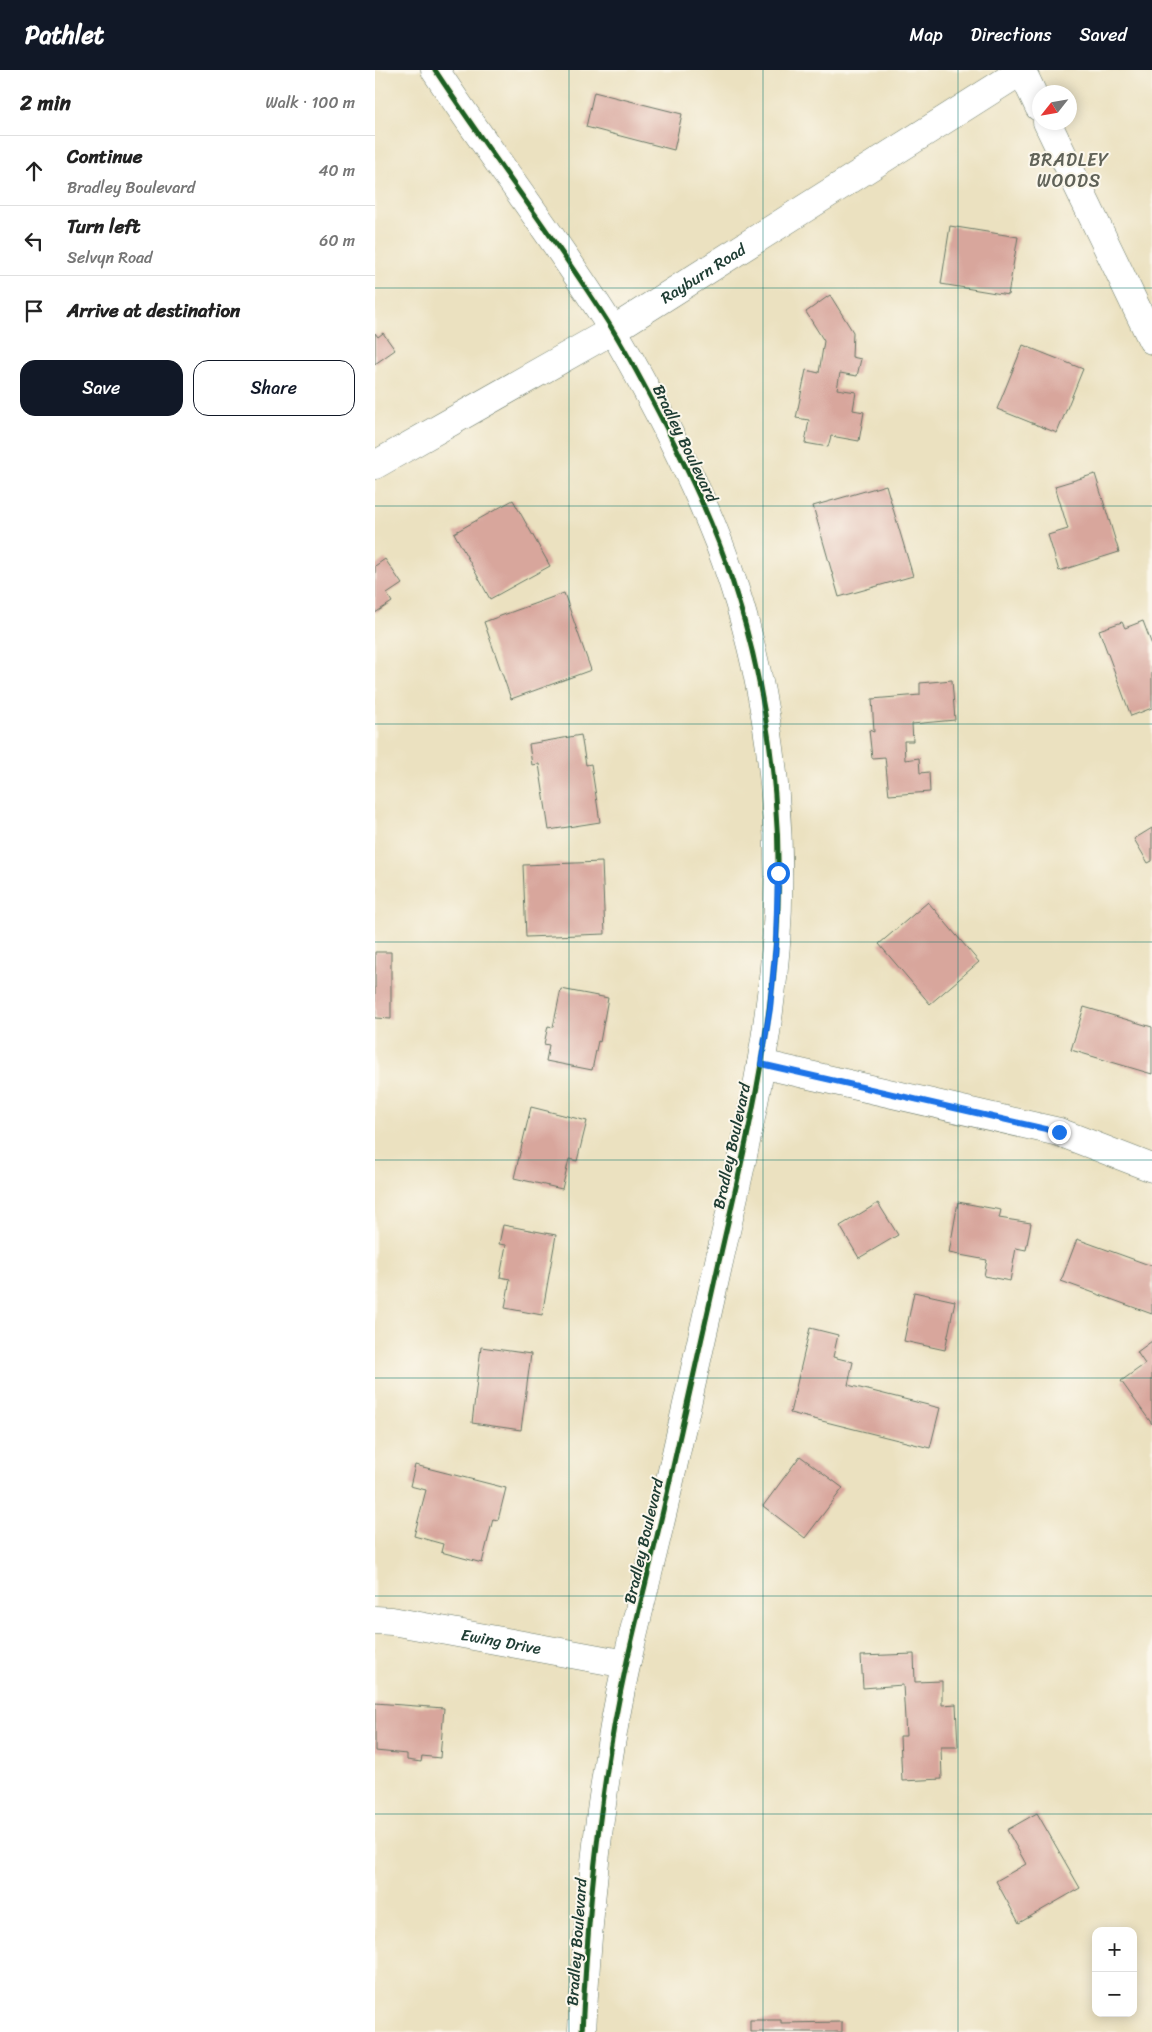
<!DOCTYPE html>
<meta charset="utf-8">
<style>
body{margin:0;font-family:Sriracha,sans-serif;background:#f6f6f6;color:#222}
.controls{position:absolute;right:15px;bottom:15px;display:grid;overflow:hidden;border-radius:10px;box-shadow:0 2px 12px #0003}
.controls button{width:45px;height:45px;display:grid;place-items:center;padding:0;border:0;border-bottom:1px solid #e0e0e0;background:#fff;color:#222;font:25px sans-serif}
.compass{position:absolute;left:657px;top:15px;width:45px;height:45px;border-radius:50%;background:#fff;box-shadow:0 2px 12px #0003;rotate:239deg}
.stop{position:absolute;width:15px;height:15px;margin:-11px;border:4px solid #1a73e8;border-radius:50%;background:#fff}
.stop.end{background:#1a73e8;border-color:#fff;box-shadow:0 1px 5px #0008}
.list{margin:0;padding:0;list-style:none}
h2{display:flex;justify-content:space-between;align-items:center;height:65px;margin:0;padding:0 20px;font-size:21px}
h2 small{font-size:16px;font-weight:400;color:#767676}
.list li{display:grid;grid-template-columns:32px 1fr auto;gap:15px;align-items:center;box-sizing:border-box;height:70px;padding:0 20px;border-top:1px solid #e0e0e0}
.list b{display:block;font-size:19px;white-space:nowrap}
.list p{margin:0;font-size:16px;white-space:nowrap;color:#767676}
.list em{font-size:16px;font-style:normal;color:#767676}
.actions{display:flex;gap:10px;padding:15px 20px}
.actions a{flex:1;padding:11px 0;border:1px solid #111827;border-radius:15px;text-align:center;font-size:18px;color:#111827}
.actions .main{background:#111827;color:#fff}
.icon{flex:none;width:28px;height:28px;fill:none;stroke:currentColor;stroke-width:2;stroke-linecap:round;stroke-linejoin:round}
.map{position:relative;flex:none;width:777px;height:1962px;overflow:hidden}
header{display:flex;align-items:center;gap:30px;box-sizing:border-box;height:70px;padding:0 25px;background:#111827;color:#fff}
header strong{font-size:24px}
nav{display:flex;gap:28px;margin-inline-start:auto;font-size:18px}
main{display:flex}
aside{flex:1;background:#fff}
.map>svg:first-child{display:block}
.building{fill:#d8a69c}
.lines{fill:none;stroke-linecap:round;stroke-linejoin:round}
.minor-casing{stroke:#667665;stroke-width:29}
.secondary-casing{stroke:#667665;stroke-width:29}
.minor{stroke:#fff;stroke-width:28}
.secondary{stroke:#fff;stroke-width:28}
.cycleway-casing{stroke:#fbf7ec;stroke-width:8}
.cycleway{stroke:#1b5e20;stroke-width:5}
.route{stroke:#1a73e8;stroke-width:6}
.grid{fill:none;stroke:#0f766e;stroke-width:1;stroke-opacity:0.55}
.labels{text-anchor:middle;stroke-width:4;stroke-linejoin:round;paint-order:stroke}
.street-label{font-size:16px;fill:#1f3d34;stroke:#fbf7ec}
.neighbourhood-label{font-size:18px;letter-spacing:1px;fill:#606258;stroke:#fbf7ec}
</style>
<header>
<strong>Pathlet</strong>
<nav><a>Map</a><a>Directions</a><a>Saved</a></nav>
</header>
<main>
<aside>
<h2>2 min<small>Walk · 100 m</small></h2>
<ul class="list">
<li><svg class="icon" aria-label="ahead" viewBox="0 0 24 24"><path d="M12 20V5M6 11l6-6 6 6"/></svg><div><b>Continue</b><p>Bradley Boulevard</p></div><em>40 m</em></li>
<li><svg class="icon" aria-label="left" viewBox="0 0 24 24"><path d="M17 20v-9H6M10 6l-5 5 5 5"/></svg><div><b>Turn left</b><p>Selvyn Road</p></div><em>60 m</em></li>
<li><svg class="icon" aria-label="arrive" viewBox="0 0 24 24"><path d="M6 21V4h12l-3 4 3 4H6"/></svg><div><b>Arrive at destination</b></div></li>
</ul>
<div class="actions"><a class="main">Save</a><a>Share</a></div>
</aside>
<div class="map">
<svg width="777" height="1962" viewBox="0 0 777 1962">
<rect width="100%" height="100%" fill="#fbf7ec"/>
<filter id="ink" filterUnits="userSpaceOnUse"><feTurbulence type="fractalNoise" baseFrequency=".02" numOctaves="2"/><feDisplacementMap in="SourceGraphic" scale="10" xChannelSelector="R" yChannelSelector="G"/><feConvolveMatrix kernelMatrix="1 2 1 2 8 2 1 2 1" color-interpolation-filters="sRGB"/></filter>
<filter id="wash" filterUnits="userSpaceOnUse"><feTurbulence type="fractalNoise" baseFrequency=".0096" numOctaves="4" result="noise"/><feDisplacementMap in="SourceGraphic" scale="20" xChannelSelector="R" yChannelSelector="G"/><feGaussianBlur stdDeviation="1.12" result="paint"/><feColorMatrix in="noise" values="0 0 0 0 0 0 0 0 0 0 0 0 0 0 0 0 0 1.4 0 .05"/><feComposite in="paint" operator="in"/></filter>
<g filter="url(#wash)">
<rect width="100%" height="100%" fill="#ebe1c0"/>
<g id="blocks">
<path class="building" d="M219 22 307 44 299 80 211 57Z
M575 156 643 167 633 225 566 214Z
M455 225 478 262 477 287 486 289 482 306 465 303 462 319 481 322 478 340 489 342 484 371 456 366 453 377 430 373 434 350 421 348 431 300 444 303 449 271 431 242Z
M0 263 3 267 8 263 20 280 0 294Z
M648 275 708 299 682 363 622 339Z
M720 404 744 482 684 501 673 465 693 459 680 416Z
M511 415 538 506 464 527 438 436Z
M138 430 175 496 115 529 79 463Z
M10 489 27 514 12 524 17 532 0 543V496Z
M189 523 216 600 136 629 109 552Z
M768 551 777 575V638L756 646 724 560 747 552 750 558Z
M577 610 580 650 537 654 538 671H529L530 690 544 688 545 703 554 702 555 722 514 725 510 687 497 688 494 660 499 662 497 629 545 625V613Z
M206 665 211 695 216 694 225 752 174 760 164 694 157 695 154 674Z
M777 758V791L773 793 759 769Z
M227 792 230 864 151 867 148 795Z
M553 832 604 892 555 934 504 874Z
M0 882H16V949L0 948Z
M186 919 233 928 225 972 223 971 217 1000 171 991 174 975 169 974 173 956 178 957Z
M709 937 777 957V1004L696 980Z
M156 1037 212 1051 202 1091 194 1089 187 1119 139 1108Z
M583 1132 626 1140 624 1148 656 1153 651 1180 641 1178 635 1211 609 1206 612 1190 574 1183Z
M503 1133 523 1165 484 1188 465 1156Z
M128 1155 181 1165 167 1245 130 1238 135 1209 125 1207 131 1175 124 1174Z
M702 1169 777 1196V1244L686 1211Z
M539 1222 580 1231 570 1280 529 1271Z
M435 1258 463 1265 458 1287 478 1292 473 1315 565 1338 555 1378 415 1343Z
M777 1271V1354L746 1311 770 1294 762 1282Z
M106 1277 156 1284 146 1360 97 1353Z
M425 1386 468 1418 430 1468 388 1436Z
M40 1395 131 1418 123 1450 118 1449 107 1493 66 1482 68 1474 39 1466 51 1420 35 1416Z
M539 1584 540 1612 567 1611V1635L581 1634 583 1677H566L567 1709 527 1711 525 1666H531L528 1615 488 1618 486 1586Z
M0 1633 69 1638 65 1688 47 1686 46 1692 32 1690V1684L0 1681Z
M662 1743 705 1818 644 1853 621 1811 651 1794 632 1760Z
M375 1950H406V1953L467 1952V1962H375Z"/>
</g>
</g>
<g filter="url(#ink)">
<use href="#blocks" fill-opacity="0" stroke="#667665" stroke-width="1"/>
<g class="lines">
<g class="minor-casing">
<g id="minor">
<path d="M647 1 664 37"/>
<path d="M672 52 777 270"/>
<path id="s1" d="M0 395 238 260 648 0"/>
<path d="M386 994 684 1062 777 1098"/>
<path id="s2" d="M0 1550 17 1551 251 1594"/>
</g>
</g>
<g class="secondary-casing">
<path id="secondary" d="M60 0C117 87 181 169 236 257 256 290 274 324 291 357 316 407 340 457 357 510 402 647 414 799 394 941 383 1027 362 1112 343 1196 326 1270 310 1345 293 1419 280 1477 265 1534 252 1591 225 1713 213 1837 207 1962"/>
</g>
<use href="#minor" class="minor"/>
<use href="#secondary" class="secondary"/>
<g class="cycleway-casing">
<path id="cycleway" d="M60 0C117 87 181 169 236 257 256 290 274 324 291 357 316 407 340 457 357 510 402 647 414 799 394 941 383 1027 362 1112 343 1196 326 1270 310 1345 293 1419 280 1477 265 1534 252 1591 225 1713 213 1837 207 1962"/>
</g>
<use href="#cycleway" class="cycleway"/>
</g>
</g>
<g class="lines" filter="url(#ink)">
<path class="route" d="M403 803 401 874 395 938 386 994 684 1062"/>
</g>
<path class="grid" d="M194 0V1962M388 0V1962M583 0V1962M0 218H777M0 436H777M0 654H777M0 872H777M0 1090H777M0 1308H777M0 1526H777M0 1744H777"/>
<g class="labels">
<g class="street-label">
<text dy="6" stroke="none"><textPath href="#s1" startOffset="380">Rayburn Road</textPath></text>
<text transform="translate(311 373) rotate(64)" y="6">Bradley Boulevard</text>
<text transform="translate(356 1076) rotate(-78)" y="6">Bradley Boulevard</text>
<text transform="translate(268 1471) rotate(-77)" y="6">Bradley Boulevard</text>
<text dy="6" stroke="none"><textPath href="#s2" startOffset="128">Ewing Drive</textPath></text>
<text transform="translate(201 1872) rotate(-86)" y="6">Bradley Boulevard</text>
</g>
<g class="neighbourhood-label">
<text x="694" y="96">BRADLEY<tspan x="694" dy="21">WOODS</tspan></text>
</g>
</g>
</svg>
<div class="controls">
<button>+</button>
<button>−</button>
</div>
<svg class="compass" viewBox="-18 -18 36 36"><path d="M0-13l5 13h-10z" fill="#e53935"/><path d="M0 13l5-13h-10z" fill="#767676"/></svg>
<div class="stop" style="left:403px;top:803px"></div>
<div class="stop end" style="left:684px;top:1062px"></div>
</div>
</main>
